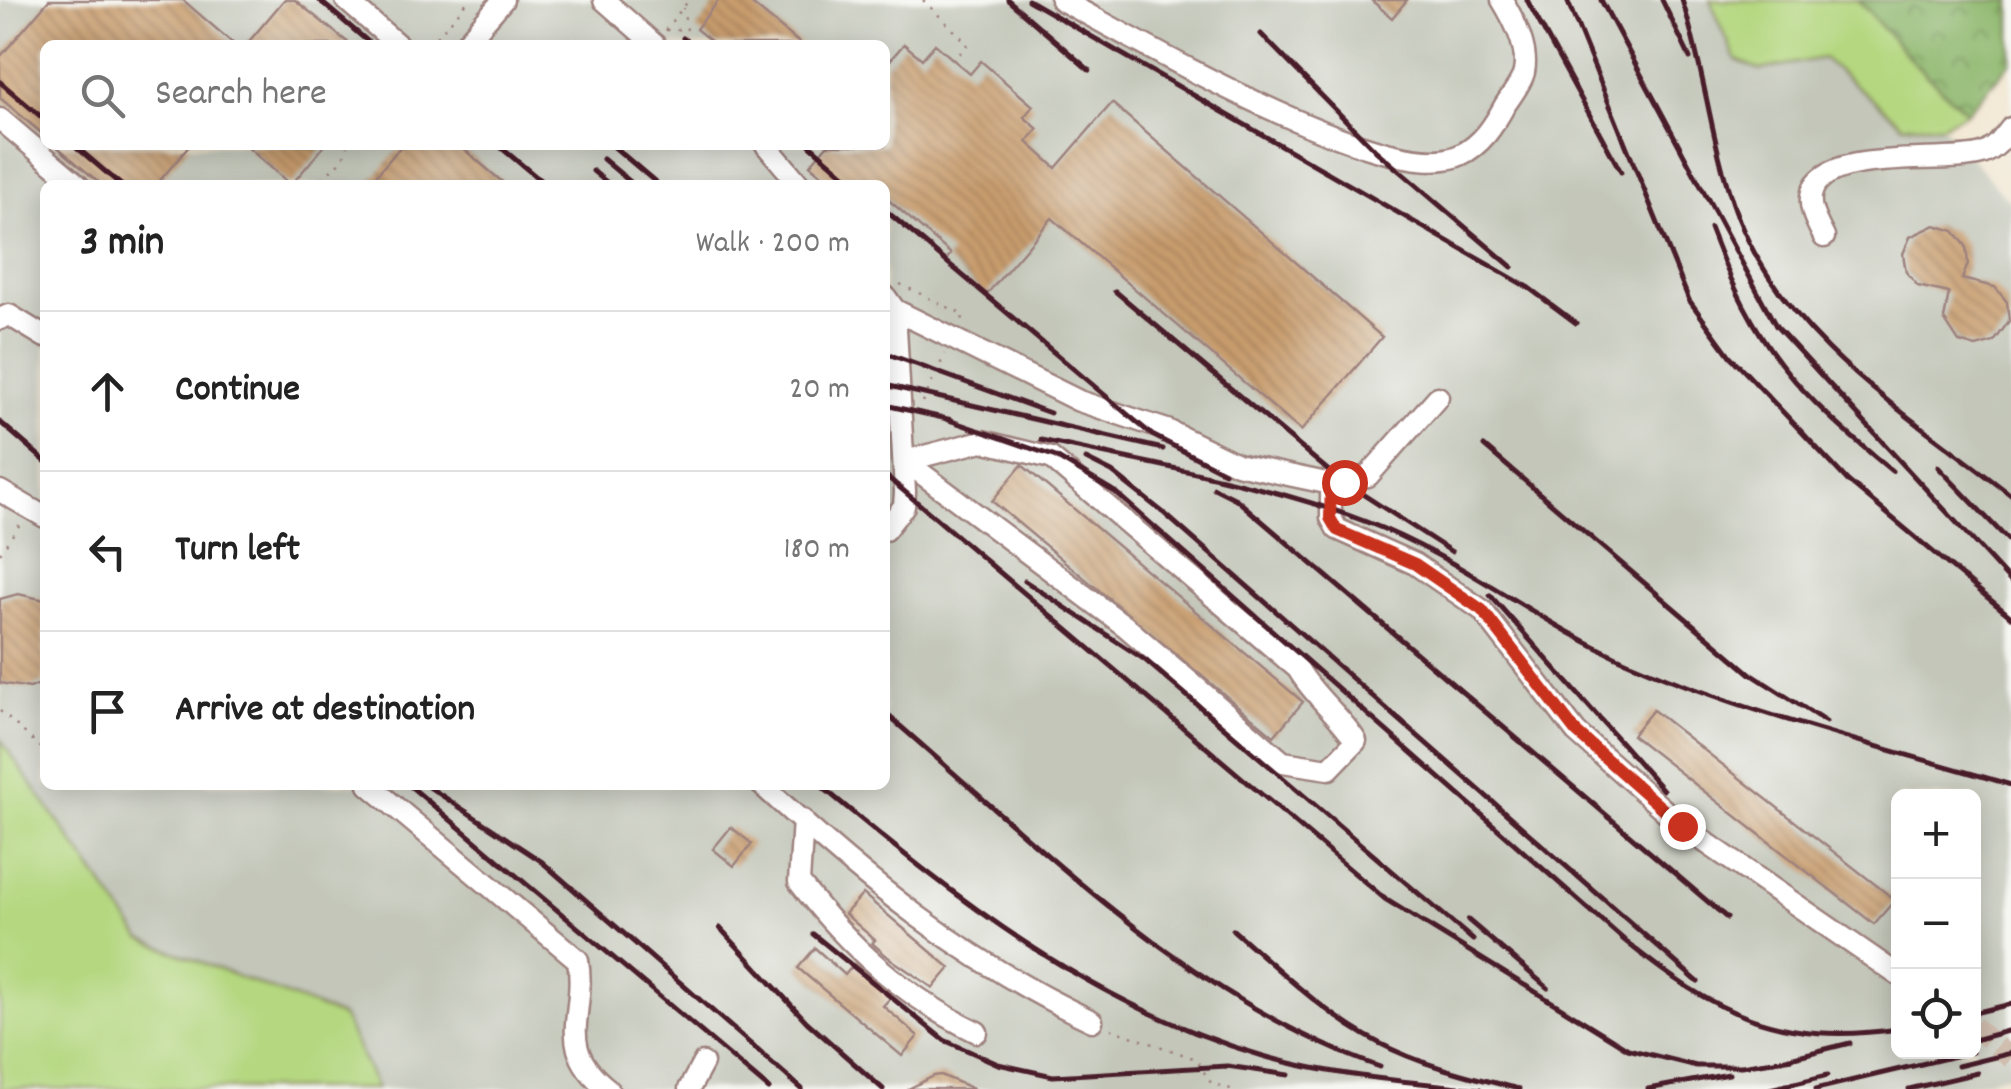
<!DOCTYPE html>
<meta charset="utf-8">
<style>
body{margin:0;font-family:Dekko,sans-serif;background:#f2f2f2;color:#222}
.controls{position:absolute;right:30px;bottom:30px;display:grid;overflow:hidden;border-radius:15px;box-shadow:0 5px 25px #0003}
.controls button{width:90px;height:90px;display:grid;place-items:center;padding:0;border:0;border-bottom:2px solid #e0e0e0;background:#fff;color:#222;font:50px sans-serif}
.stop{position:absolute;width:30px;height:30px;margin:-22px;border:8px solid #c8321e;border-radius:50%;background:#fff}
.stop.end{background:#c8321e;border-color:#fff;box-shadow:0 2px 10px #0008}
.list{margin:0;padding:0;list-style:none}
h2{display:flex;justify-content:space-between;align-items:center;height:130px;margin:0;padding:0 40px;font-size:42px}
h2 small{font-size:32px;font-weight:400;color:#767676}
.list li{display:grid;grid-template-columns:65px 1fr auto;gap:30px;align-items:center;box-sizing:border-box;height:160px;padding:0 40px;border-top:2px solid #e0e0e0}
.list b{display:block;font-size:38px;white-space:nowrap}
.list em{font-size:32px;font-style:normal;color:#767676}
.icon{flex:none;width:55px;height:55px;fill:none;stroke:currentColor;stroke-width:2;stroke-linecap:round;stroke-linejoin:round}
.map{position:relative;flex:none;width:2011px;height:1089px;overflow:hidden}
.search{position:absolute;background:#fff;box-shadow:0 5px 25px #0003;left:40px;top:40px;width:850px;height:110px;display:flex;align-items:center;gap:25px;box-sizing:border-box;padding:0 35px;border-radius:15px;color:#767676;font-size:38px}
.panel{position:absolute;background:#fff;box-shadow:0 5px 25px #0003;left:40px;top:180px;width:850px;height:610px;border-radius:15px}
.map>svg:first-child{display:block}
.industrial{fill:#c3c6b9;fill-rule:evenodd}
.green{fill:#b4d77f;stroke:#7f7b55;stroke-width:2.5}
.forest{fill:url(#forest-crowns);stroke:#6c6c4c;stroke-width:2.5}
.building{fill:url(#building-back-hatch)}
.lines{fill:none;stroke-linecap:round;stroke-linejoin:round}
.minor-tunnel{stroke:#d0beaf;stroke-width:20;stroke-dasharray:20 10;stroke-linecap:butt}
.minor-casing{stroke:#9e827e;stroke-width:25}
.path{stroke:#9e827e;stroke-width:2.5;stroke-dasharray:2.5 8;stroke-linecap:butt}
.minor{stroke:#fff;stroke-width:20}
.rail{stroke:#4a1f2b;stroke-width:5}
.route{stroke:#c8321e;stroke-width:12}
</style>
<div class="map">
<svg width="2011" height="1089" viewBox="0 0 2011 1089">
<defs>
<pattern id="forest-crowns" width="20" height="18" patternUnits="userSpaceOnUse" patternTransform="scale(2.5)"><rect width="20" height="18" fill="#8fb86e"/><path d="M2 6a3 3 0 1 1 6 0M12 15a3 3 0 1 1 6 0" fill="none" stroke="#77955b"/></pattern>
<pattern id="building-back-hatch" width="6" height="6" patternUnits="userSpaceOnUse" patternTransform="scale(2.5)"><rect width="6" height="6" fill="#c89c6d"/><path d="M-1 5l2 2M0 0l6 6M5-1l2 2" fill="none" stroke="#a47f5a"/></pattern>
</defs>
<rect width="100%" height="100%" fill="#f6f6f2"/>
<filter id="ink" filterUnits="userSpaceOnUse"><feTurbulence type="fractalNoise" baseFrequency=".01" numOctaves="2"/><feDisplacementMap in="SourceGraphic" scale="20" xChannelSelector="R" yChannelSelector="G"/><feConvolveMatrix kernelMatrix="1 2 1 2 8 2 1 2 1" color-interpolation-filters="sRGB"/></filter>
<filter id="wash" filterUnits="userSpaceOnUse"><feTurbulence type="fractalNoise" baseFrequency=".0048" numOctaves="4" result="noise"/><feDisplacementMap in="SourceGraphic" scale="40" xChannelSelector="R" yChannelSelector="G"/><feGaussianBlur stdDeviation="2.25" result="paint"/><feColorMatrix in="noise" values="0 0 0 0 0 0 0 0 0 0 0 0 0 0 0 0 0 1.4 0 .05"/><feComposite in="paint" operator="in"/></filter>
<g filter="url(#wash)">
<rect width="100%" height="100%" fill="#f2e6d0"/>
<path class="industrial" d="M0 0H1710L1737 60 1781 66 1823 58 1903 125H1942L2011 203V1074L1951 1089H250L0 863ZM45 45H885V145H45ZM45 185H885V785H45ZM1898 796H1974V1052H1898Z"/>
<path class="green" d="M1710 0H1858L1915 64 1967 112 1942 125H1903L1823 58 1760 70 1736 60Z
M0 739 141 939 343 1017 377 1089H0Z"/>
<path class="forest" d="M1858 0H2011V62L1967 112 1915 64Z"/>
<g id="blocks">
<path class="building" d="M49 0H183L235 45H45V136L0 98V57Z
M284 0H295L351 45H246Z
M719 0H747L802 45H716L696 29Z
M1371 0H1407L1392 18Z
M904 44 922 59 935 44 970 74 981 61 1033 106 1024 117 1038 129 1027 142 1056 168 1112 103 1382 337 1301 431 1052 218 986 295 946 260 951 254 885 197V185H834L810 165 827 145H885V66Z
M55 145H190L156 185H102Z
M245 145H325L291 185Z
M402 145H459L506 185H368Z
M1935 225 1954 231 1966 246 1968 264 1962 279 1995 287 2007 302 2009 321 1994 342 1976 347 1959 342 1944 319 1949 293 1918 286 1906 272 1903 254 1910 237Z
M1022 465 1303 702 1274 736 992 501Z
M18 594 45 600V682L30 688 0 683V599Z
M1653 710 1895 900 1874 924 1632 735Z
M731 827 752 844 734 866 713 849Z
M863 894 950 968 933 988 888 957 872 943 875 940 845 914Z
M815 948 845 975 854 964 892 996 883 1006 918 1036 902 1056 798 968Z
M941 1075 974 1089H908L934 1076Z"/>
</g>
</g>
<g filter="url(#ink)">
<use href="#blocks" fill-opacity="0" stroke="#9e827e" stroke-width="2.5"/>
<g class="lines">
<path class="minor-tunnel" d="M1974 1026 2011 1059"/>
<g class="minor-casing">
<path id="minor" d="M346 0 398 45
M604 0 655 45
M1061 0C1134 38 1388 189 1460 155 1482 145 1494 125 1505 105 1511 96 1522 82 1524 72 1529 49 1513 18 1502 0
M464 45 503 0
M0 119 78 185
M766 145 800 185
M1824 237C1818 225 1807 207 1812 192 1826 147 1944 165 1982 154 1995 150 2003 138 2011 128
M885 296 895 310 905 492 904 506 885 530
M895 310 1079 401 1167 430 1237 464 1331 484 1368 476 1438 397
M0 319 9 315 45 337
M982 441 1051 458 1298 669C1314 697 1339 714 1356 741L1329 769 1283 762 1125 626 905 461Z
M1331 484V518L1337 529 1415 564 1482 610 1576 732 1682 826 1898 975
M0 491 45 517
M369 785 578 960C587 1015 553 1046 608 1089
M762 785C865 880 965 962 1092 1021
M803 820 799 882C848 946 904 997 977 1032
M689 1089 703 1063"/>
</g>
<path class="path" d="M923 0 968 44 954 60
M665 30 689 0
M666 30H687L683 8
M430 45 469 0
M314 185 342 161 348 145
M900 284 964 315 962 320
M923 402 945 354
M0 553 20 524
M0 711 45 751
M98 785H123
M1111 1029 1196 1059 1211 1083 1231 1089"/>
<use href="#minor" class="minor"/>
<path class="rail" d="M319 0 372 45
M1008 0 1089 70
M1028 0 1529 288 1576 323
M1527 0 1621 172
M1567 0 1689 300 1730 356 1848 481 2011 617
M1601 0 1776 326 2011 582
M1662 0 1690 58
M1682 0C1705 71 1711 145 1737 215 1785 341 1909 415 2011 495
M1261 34 1376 151 1512 267
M683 38 692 45
M0 82 45 120
M74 145 121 185
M498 145 546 185
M810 145 856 185
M613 146 659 185
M603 159 634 185
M593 171 610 185
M885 210 1152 435 1224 472
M1710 228C1756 349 1794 390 1892 471
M1115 291 1336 477 1452 552
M885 353 1050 413
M885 385 1163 449
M885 405 952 420
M940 417 1056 457 1115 492 1624 940C1714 1014 1780 1046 1898 1029
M0 422 45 461
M1041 440C1148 464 1261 482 1364 521 1458 556 1538 623 1630 663 1753 716 1883 747 2011 785
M1484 446 1751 674 1826 722
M1086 459 1112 472 1165 514 1698 982
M1938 467 2011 543
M885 475 1385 899 1628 1049 1696 1066H1741L1793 1058
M1214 488 1236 499 1727 918
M1025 581 1145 660 1473 940
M1490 595 1663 790
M885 713C1036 842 1190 1001 1380 1067
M409 785 769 1089
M426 785 541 861 802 1089
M820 785C955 898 1091 1006 1263 1056 1332 1076 1408 1082 1480 1089
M1468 920 1548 988
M720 928 807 1022 883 1089
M1233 930C1279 970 1325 1015 1379 1043 1423 1066 1472 1077 1519 1089
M813 934 944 1040 998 1064 1053 1076 1227 1066 1289 1075
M1974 1013 2011 1004
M1974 1040 2011 1030
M1782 1060 1850 1043
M1958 1066 2011 1053
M1648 1089 1729 1074
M1770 1089 1828 1075
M1816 1089 1972 1052
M1909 1089 1977 1073"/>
</g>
</g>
<g class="lines" filter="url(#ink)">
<path class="route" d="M1344 482 1331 484 1330 518 1337 530 1415 564 1482 610 1576 732 1682 826"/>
</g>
</svg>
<div class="controls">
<button>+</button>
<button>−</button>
<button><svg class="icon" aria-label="locate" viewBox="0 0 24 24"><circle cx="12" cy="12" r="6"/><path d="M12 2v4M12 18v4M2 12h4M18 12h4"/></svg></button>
</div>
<div class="stop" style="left:1344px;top:482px"></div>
<div class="stop end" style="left:1682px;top:826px"></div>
<div class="search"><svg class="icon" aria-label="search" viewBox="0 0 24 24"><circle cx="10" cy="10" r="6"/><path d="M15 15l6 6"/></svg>Search here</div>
<section class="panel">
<h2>3 min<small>Walk · 200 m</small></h2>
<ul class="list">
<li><svg class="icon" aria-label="ahead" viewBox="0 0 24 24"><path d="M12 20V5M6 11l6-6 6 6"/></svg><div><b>Continue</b></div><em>20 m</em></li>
<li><svg class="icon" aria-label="left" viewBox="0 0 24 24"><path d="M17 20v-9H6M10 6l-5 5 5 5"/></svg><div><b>Turn left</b></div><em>180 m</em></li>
<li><svg class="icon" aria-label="arrive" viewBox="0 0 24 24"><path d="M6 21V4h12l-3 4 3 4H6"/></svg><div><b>Arrive at destination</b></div></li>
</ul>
</section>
</div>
